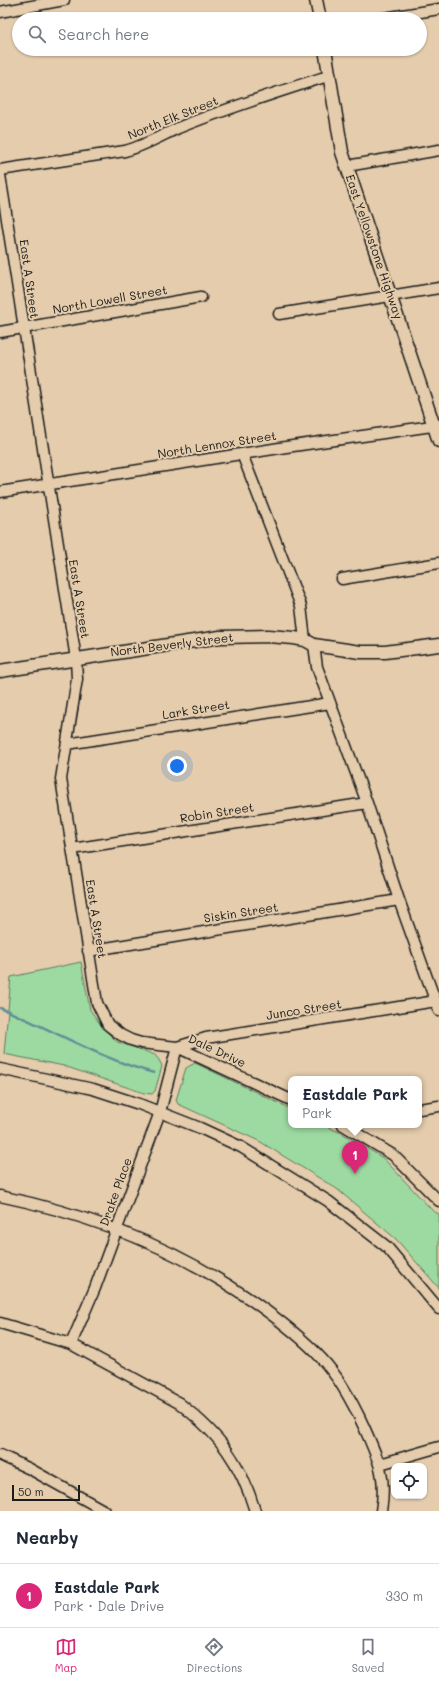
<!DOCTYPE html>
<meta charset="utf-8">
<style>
body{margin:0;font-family:Mali,sans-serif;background:#f2f2f3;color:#1f2937}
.controls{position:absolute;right:12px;bottom:12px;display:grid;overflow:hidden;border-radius:8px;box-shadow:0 1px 3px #0004}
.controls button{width:36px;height:36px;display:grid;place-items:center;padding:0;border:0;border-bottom:1px solid #e0e1e3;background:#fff;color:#1f2937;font:20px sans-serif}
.scale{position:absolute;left:12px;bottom:10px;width:68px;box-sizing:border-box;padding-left:4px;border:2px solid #1c1c1c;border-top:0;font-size:11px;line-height:14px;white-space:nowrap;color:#1c1c1c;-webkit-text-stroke:3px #e4ccac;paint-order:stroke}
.you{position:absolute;left:177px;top:766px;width:14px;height:14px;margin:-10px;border:3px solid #fff;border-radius:50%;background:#1a73e8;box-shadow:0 0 0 6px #1a73e833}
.badge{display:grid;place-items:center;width:26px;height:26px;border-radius:50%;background:#db2777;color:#fff;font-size:13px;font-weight:700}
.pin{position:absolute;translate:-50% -33px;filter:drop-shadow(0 1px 2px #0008)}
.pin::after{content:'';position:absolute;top:21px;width:14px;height:12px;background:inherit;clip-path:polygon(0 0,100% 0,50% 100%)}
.popup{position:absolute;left:288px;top:1076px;width:134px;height:52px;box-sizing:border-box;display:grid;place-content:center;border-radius:8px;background:#fff;filter:drop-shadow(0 1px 3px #0005);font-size:13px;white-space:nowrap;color:#747a83}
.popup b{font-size:15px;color:#1f2937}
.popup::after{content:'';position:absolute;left:50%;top:100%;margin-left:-8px;border:8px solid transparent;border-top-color:#fff}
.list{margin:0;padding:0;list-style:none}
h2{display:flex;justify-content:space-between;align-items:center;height:52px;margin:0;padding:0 16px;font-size:17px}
h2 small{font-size:13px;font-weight:400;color:#747a83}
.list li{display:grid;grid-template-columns:26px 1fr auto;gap:12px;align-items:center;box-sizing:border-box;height:64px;padding:0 16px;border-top:1px solid #e0e1e3}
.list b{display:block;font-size:15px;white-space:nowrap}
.list p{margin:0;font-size:13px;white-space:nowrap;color:#747a83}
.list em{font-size:13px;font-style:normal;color:#747a83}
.icon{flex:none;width:22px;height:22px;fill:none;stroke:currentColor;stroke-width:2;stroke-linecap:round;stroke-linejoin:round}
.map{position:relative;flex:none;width:439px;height:1511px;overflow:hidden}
.search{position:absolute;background:#fff;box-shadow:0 1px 3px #0004;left:12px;right:12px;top:12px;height:44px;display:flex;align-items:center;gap:10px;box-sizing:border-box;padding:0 14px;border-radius:22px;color:#747a83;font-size:15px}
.sheet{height:116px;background:#fff}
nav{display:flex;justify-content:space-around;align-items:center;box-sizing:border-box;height:56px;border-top:1px solid #e0e1e3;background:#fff;font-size:11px;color:#747a83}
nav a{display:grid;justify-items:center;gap:2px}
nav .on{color:#db2777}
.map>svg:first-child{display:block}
.green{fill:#9ddaa1;stroke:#5c7b5e}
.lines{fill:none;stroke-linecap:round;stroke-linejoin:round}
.stream{stroke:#608e99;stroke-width:2.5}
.minor-casing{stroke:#1c1c1c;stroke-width:13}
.major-casing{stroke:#1c1c1c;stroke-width:15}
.minor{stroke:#e4ccac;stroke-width:10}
.major{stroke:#e4ccac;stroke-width:12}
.labels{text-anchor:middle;stroke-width:4;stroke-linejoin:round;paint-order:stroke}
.street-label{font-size:12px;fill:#1c1c1c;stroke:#e4ccac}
</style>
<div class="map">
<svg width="439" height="1511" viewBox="0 0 439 1511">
<rect width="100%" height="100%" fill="#e4ccac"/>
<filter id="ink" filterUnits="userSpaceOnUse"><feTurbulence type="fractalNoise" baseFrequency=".025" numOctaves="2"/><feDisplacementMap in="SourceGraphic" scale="8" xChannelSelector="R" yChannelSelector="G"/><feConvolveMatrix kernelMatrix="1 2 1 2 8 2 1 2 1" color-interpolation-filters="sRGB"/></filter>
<g filter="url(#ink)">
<path class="green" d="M81 962 90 1010 103 1028 117 1042 142 1050 155 1055 159 1060 162 1066 155 1091 152 1094 144 1093 64 1066 4 1054 11 977Z
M195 1063 291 1109V1125H324L343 1134 383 1158 433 1211 439 1214V1288L396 1239 337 1189 259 1141 178 1104 176 1100 186 1068Z"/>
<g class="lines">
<path class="stream" d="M0 1008C50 1028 102 1060 154 1073"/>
<g class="minor-casing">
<path id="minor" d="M0 12 64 0
M378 19 439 9
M347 166 439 150
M0 170 125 151C144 146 161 136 178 128 227 108 278 92 328 76
M0 175 76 659 77 679 61 779 97 1003 108 1025 121 1035 131 1040 141 1043 177 1047 291 1100
M279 314 439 288
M0 332 201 297
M242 454 301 606 305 640
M0 492 286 447 439 425
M342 579 439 563
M314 645 317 667 367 803 399 900 439 1011
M67 744 330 703
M72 849 367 803
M88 951 399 900
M0 1069 93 1089 139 1104 200 1128 241 1147 328 1201 387 1247 439 1309
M419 1109 439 1106
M343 1125 393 1155 439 1201
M0 1196C92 1215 177 1248 254 1302 278 1319 302 1337 321 1358 340 1378 353 1403 364 1427 378 1459 387 1475 381 1511
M0 1323 71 1344 179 1403C220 1435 240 1461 255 1511
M71 1344 95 1288 160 1112 177 1047 206 1038 436 1001
M0 1455 30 1469 105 1511
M380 1464 439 1447"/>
</g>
<g class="major-casing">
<path id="major" d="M316 0 320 19
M325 49 342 152 439 441
M0 671 220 637 268 636 294 638 305 640 314 645 360 652H385L439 645"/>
</g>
<use href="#minor" class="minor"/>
<use href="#major" class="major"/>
</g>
</g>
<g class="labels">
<g class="street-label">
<text transform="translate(173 118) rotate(-22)" y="4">North Elk Street</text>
<text transform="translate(374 247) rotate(71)" y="4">East Yellowstone Highway</text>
<text transform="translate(29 279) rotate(82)" y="4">East A Street</text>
<text transform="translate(110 300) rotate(-10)" y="4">North Lowell Street</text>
<text transform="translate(217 445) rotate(-9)" y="4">North Lennox Street</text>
<text transform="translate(79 599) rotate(81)" y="4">East A Street</text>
<text transform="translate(172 645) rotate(-7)" y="4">North Beverly Street</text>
<text transform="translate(196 710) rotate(-9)" y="4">Lark Street</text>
<text transform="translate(217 813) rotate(-9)" y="4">Robin Street</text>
<text transform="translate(241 913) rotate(-9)" y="4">Siskin Street</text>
<text transform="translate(96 919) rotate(81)" y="4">East A Street</text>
<text transform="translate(304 1010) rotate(-9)" y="4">Junco Street</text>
<text transform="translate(217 1051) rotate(25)" y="4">Dale Drive</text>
<text transform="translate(116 1192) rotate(-70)" y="4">Drake Place</text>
</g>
</g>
</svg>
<div class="controls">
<button><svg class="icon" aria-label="locate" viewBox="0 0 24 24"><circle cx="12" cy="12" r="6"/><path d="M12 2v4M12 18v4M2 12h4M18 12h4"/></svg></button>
</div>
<div class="scale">50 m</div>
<div class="you"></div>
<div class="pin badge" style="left:355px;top:1174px">1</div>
<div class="popup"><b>Eastdale Park</b>Park</div>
<div class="search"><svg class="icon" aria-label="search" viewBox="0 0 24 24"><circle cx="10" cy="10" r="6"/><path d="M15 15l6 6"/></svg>Search here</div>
</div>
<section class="sheet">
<h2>Nearby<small></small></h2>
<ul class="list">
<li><span class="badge">1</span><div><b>Eastdale Park</b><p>Park · Dale Drive</p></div><em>330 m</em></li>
</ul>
</section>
<nav>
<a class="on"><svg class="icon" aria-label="map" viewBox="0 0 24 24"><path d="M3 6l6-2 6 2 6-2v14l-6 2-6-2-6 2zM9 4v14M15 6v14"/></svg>Map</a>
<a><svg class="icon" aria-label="directions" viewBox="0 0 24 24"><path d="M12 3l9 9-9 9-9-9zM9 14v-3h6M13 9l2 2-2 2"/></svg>Directions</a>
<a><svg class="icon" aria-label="saved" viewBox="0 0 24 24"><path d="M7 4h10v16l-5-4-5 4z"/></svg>Saved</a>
</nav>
